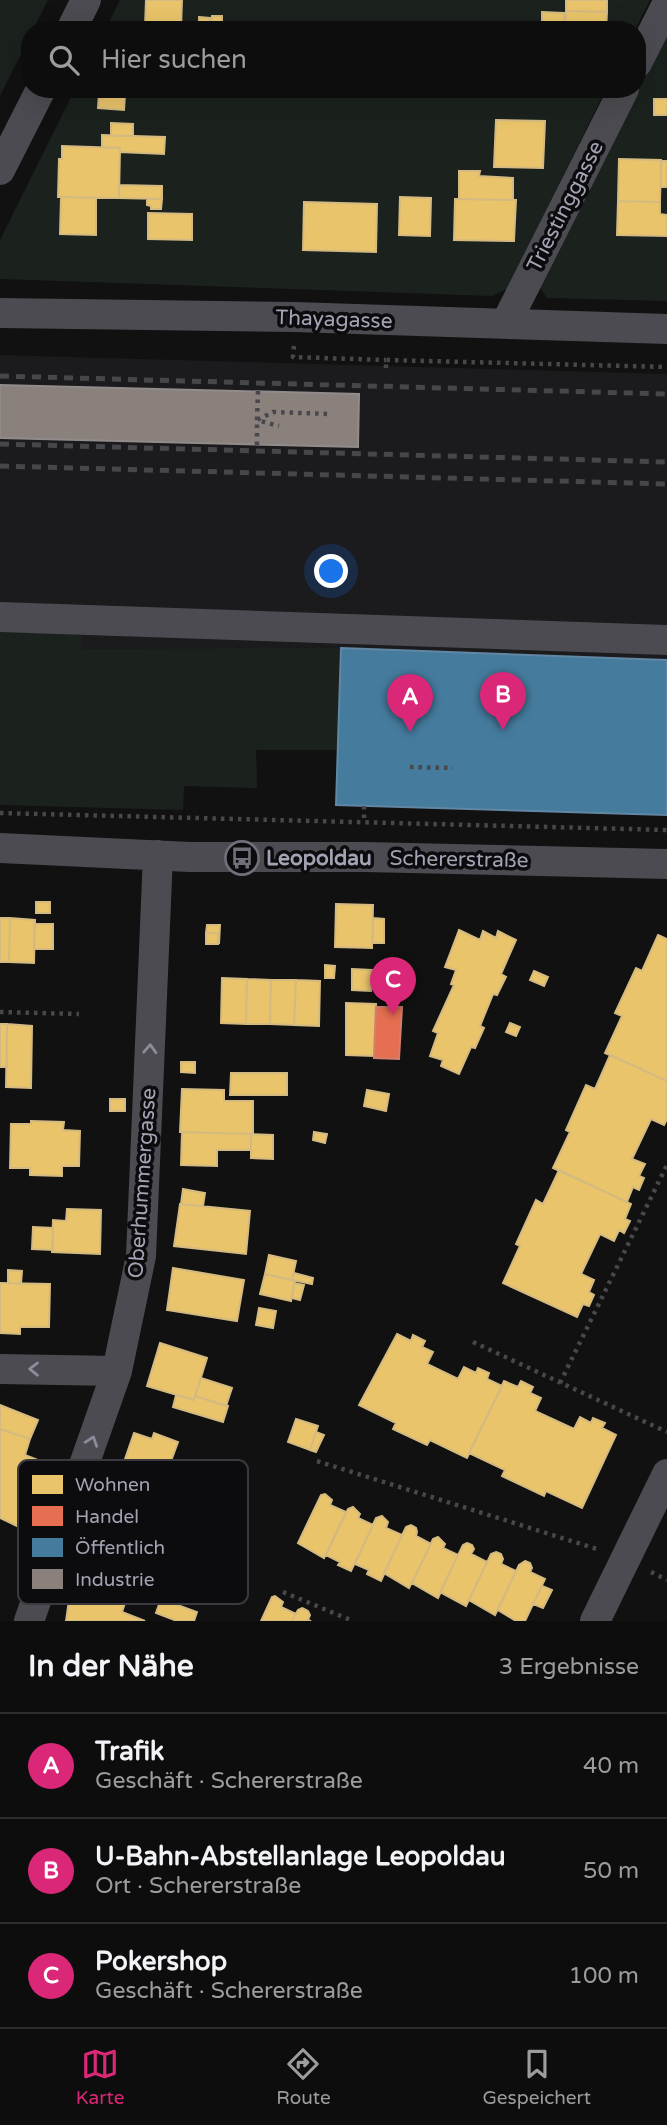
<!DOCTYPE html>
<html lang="de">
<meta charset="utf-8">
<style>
body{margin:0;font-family:"Varela Round",sans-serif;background:#161616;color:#f1f3f6}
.you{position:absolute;left:332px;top:572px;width:24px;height:24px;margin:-18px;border:5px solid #fff;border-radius:50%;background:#1a73e8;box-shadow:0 0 0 10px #1a73e833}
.badge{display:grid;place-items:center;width:46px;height:46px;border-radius:50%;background:#db2777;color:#fff;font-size:23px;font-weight:700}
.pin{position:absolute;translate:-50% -58px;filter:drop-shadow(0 2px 4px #0008)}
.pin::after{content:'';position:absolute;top:37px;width:24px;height:21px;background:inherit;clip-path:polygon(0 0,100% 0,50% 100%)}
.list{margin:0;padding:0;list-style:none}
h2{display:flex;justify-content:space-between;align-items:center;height:91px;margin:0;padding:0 28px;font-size:30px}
h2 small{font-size:23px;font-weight:400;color:#9a9c9d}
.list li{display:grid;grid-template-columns:46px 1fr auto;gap:21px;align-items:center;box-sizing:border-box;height:105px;padding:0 28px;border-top:2px solid #2d2d2e}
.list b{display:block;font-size:26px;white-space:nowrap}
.list p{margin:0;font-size:23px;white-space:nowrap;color:#9a9c9d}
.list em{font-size:23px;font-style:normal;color:#9a9c9d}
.icon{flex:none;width:38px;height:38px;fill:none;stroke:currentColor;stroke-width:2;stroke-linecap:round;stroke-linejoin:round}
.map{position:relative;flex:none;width:667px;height:1621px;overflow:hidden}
.search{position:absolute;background:#0d0d0d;box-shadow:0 7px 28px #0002;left:21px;right:21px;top:21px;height:77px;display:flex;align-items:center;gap:18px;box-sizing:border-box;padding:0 24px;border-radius:28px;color:#9a9c9d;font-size:26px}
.sheet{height:406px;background:#0d0d0d}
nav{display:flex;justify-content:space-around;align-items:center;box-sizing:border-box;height:98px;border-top:2px solid #2d2d2e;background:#0d0d0d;font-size:19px;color:#9a9c9d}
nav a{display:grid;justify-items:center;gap:4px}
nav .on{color:#db2777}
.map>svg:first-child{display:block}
.built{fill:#1b1b1d}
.green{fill:#1b211d}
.homes{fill:#e9c46a;stroke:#d4ba80;stroke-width:2}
.shops{fill:#e76f51;stroke:#d27f6e;stroke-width:2}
.public{fill:#457b9d;stroke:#6187a4;stroke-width:2}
.industry{fill:#8a817c;stroke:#918b8c;stroke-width:2}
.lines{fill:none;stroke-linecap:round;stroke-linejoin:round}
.path{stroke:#47474c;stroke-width:4.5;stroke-dasharray:3.5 5;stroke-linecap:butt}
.minor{stroke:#4b4b51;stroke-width:30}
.rail{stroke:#47464b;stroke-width:5;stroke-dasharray:9 7;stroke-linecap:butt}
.oneway{stroke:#8c8d9a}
.labels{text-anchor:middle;stroke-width:7;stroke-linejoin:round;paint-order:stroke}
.street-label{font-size:21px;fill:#a2a3b3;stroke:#0c0b0d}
.poi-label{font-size:21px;font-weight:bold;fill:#a2a3b3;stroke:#0c0b0d;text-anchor:start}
.key{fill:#0c0b0d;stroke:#39393f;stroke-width:2}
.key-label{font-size:19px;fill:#a2a3b3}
</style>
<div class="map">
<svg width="667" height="1621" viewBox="0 0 667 1621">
<rect width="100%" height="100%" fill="#111"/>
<path class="built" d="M0 355 667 374V815L336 805 337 750H256L257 788 184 786 0 793Z"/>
<path class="green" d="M0 0H48L33 30H30V36L0 96Z
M120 0H650L635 30H105Z
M667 32V301L547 298 539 286Z
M75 89H606L507 289 492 296 0 279V240Z
M0 628 81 631V649L341 648 338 750H256L257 788 184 786 183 810 0 805Z"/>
<path class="homes" d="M146 0H182L181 28 145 27Z
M566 0H607V12L566 11Z
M566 11 607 12 606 30H565Z
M542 12 564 13V24H542Z
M212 16H222V26H211Z
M199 17 210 18V26H199Z
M544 24H566L565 30H543Z
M141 89H192V96L141 95Z
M99 93 125 95 124 110 98 108Z
M654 99H667V115H654Z
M496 120 545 121 543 168 494 167Z
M111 123 133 124V136H111Z
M102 135 165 137 164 154 120 152V148L102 147Z
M62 146 120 148 119 198 58 197 59 159H62Z
M619 159 661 160 660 202 618 201Z
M661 161H667V187H661Z
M459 171H480L479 176 513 178V200L459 199Z
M119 185 162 186V199L119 198Z
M61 197 96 198V235L60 234Z
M400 197 431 198 430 236 399 235Z
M147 199H162L161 209H151V206L147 205Z
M455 199 516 200 514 241 454 240Z
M618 201 660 202V214L667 215V236L617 235Z
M304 202 377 204 376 252 303 250Z
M148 213 192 214V240L148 239Z
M36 902H50V913H36Z
M336 904 373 905 372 948 335 947Z
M0 918H10L9 962H0Z
M10 918 35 920 34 963 9 962Z
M373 918 384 919V943H373Z
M34 924H53V949H34Z
M207 925H220L219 944 218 933H206Z
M459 930 480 940 483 931 496 938 498 931 516 940 501 974 506 977 497 995 493 994 480 1026 484 1028 475 1048 471 1047 459 1074 441 1066 443 1060 430 1056 438 1033 433 1031 454 985 451 984 456 970 445 967Z
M206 933H218V944H206Z
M658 935 667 939V1081L605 1053 622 1016 615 1013 636 968 642 971Z
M325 965 335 966 334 978H325Z
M352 969 372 970 371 991 352 990Z
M372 970H387L386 986H371Z
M534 971 548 977 544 986 530 980Z
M222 978 247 979 246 1024 221 1023Z
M247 979 271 980 270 1024H246Z
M271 980H296L294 1025 270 1024Z
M296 980 320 981 319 1026 294 1025Z
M346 1003 376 1004 374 1056 346 1055Z
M510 1023 520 1027 516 1036 506 1032Z
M0 1024H7V1067H0Z
M7 1024 32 1026 31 1088 6 1087Z
M610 1055 667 1081V1119L664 1125 651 1119 632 1159 645 1164 639 1176 644 1178 639 1190 633 1187 627 1202 553 1168 570 1132 566 1130 586 1085 595 1089Z
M181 1062H195V1073L181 1072Z
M231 1073H287V1095H230Z
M182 1089 224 1090V1101H253V1134L180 1132Z
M367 1090 389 1094 386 1111 364 1106Z
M110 1099H125V1111H110Z
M31 1121 64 1122 63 1130 80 1131 79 1166H62V1176L30 1175V1168H10L11 1124H31Z
M182 1132 251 1134V1150H217V1166L181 1165Z
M314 1132 327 1134 325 1143 313 1140Z
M251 1134 273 1135V1159L251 1158Z
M559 1170 631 1204 625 1219 630 1221 624 1233 619 1230 614 1241 600 1234 581 1274 594 1280 589 1292 594 1295 589 1306 583 1304 577 1317 503 1283 520 1246 516 1244 536 1200 543 1204Z
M183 1189 205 1193 203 1206 181 1204Z
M180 1204 250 1211 246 1254 174 1246Z
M67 1209 101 1210 100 1254 52 1252 53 1220 66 1221Z
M33 1227 53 1228V1250L32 1249Z
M269 1255 296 1261 292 1280 265 1274Z
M173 1268 244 1280 237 1321 167 1310Z
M8 1270 22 1271 21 1284 8 1283Z
M294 1273 313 1278 312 1284 292 1280Z
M265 1274 295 1281 291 1301 260 1294Z
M0 1283 50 1284 49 1327H20V1334L0 1333Z
M294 1283 304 1285 300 1300 292 1298Z
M259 1308 276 1311 273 1328 256 1325Z
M397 1334 411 1341 413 1335 425 1341 422 1347 433 1352 427 1364 458 1379 464 1367 476 1373 478 1368 489 1373 487 1379 502 1386 467 1458 430 1440 427 1445 393 1429 396 1423 359 1405Z
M160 1343 207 1358 194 1400 147 1386Z
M201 1378 232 1388 226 1406 195 1396Z
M504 1381 518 1387 521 1381 533 1387 530 1393 541 1398 535 1411 574 1429 580 1417 591 1423 593 1418 605 1423 602 1428 616 1435 582 1508 546 1491 544 1496 502 1476 505 1470 469 1453Z
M176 1395 194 1400 195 1396 228 1406 223 1422 173 1407Z
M0 1405 38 1420 30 1439 0 1429Z
M296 1419 318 1426 310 1450 288 1442Z
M0 1429 30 1439 25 1455 38 1460 17 1526 0 1518Z
M316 1432 324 1435 316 1452 310 1450Z
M134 1433 152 1439 154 1433 178 1442 168 1469 159 1466 155 1476 123 1465Z
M325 1494 332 1500 330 1505 346 1512 324 1558 298 1543 321 1495Z
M353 1507 360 1514 358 1518 373 1525 351 1571 338 1565 340 1562 326 1555 348 1509Z
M382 1516 388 1522 386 1528 402 1535 381 1581 367 1574 369 1570 355 1564 376 1518Z
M411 1525 416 1528 417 1532 416 1536 431 1544 409 1588 384 1573 406 1527Z
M438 1537 445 1544 443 1548 458 1555 438 1598 412 1583 433 1539Z
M467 1543 472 1545 474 1549 471 1554 487 1562 466 1606 440 1592 463 1545Z
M496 1552 501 1554 503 1559 501 1564 516 1571 495 1615 469 1600 491 1554Z
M525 1561 530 1563 532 1568 530 1572 545 1579 525 1621H516L498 1610 519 1565Z
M542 1586 552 1590 543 1608 533 1604Z
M166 1587 182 1592 177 1605 161 1599Z
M101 1589 122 1595 125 1603 122 1612 145 1621H66L69 1600 76 1595 93 1601Z
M275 1596 283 1602 281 1607 296 1614 292 1621H261L272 1597Z
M161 1599 197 1612 194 1621H177L156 1613Z
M302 1608 308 1611 310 1615 308 1620 311 1621H292L298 1610Z"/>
<path class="shops" d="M376 1007H402L399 1059 374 1058Z"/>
<path class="public" d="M341 648 667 660V815L336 805Z"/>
<path class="industry" d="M0 385 359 394 358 447 0 438Z"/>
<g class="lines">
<path class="path" d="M294 346 293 357 386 360
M386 368V360L667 367
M258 391 257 420 279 426
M257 445V420L273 412 330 414
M410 767 453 768
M364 806V822
M0 813 667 830
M0 1012 79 1014
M473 1342 667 1432
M560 1383 667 1165
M317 1461 600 1550
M651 1572 667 1580
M283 1592 353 1621"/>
<path class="minor" d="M71 30 86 0
M637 63 667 4
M0 170 41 89
M0 313 295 317 667 329
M506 323 624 89
M0 617 667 640
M0 848 190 857H365L667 864
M0 1369 117 1371
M29 1621 117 1371 141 1256 158 855
M595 1621 667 1474"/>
<path class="rail" d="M0 376 667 394
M0 444 667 462
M0 466 667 484"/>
</g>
<defs><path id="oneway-chevron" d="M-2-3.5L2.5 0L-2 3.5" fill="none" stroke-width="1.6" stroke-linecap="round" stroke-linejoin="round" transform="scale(1.75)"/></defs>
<g class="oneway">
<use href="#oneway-chevron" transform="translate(150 1049) rotate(-87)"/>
<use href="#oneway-chevron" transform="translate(34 1369) rotate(-179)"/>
<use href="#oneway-chevron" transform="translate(92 1441) rotate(-71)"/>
</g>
<defs>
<g id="bus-ring" transform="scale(1.75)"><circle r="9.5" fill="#0c0b0d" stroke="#6f707a" stroke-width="1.5"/><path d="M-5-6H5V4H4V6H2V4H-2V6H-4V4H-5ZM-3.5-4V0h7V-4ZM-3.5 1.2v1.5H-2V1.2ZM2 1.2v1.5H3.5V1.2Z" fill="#6f707a"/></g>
</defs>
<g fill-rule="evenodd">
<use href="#bus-ring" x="242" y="858"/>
</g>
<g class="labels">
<g class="street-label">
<text transform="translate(565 206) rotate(-63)" y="7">Triestinggasse</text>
<text transform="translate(334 319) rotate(2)" y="7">Thayagasse</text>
<text transform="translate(459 859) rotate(1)" y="7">Schererstraße</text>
<text transform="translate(142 1183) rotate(-86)" y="7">Oberhummergasse</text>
</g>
<g class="poi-label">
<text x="266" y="865">Leopoldau</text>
</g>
</g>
<rect x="18" y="1460" width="230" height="144" rx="10" class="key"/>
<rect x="32" y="1475" width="31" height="19" fill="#e9c46a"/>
<rect x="32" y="1506" width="31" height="20" fill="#e76f51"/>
<rect x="32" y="1538" width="31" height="19" fill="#457b9d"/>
<rect x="32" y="1569" width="31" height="20" fill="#8a817c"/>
<g class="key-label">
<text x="75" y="1491">Wohnen</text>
<text x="75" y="1523">Handel</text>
<text x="75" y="1554">Öffentlich</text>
<text x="75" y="1586">Industrie</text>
</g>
</svg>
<div class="you"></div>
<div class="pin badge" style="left:410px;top:732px">A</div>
<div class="pin badge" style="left:503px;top:730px">B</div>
<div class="pin badge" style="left:393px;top:1015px">C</div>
<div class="search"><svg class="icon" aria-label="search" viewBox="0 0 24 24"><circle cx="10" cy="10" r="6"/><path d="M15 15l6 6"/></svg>Hier suchen</div>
</div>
<section class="sheet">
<h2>In der Nähe<small>3 Ergebnisse</small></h2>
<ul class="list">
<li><span class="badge">A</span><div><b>Trafik</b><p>Geschäft · Schererstraße</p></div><em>40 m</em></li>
<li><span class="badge">B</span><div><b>U-Bahn-Abstellanlage Leopoldau</b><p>Ort · Schererstraße</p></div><em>50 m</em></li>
<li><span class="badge">C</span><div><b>Pokershop</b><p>Geschäft · Schererstraße</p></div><em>100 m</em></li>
</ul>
</section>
<nav>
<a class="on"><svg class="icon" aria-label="map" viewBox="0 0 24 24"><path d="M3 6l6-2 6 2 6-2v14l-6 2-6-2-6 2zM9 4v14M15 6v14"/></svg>Karte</a>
<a><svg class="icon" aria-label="directions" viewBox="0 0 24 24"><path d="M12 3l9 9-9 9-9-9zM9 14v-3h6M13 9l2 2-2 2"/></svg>Route</a>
<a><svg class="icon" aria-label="saved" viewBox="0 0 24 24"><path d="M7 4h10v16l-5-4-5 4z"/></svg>Gespeichert</a>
</nav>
